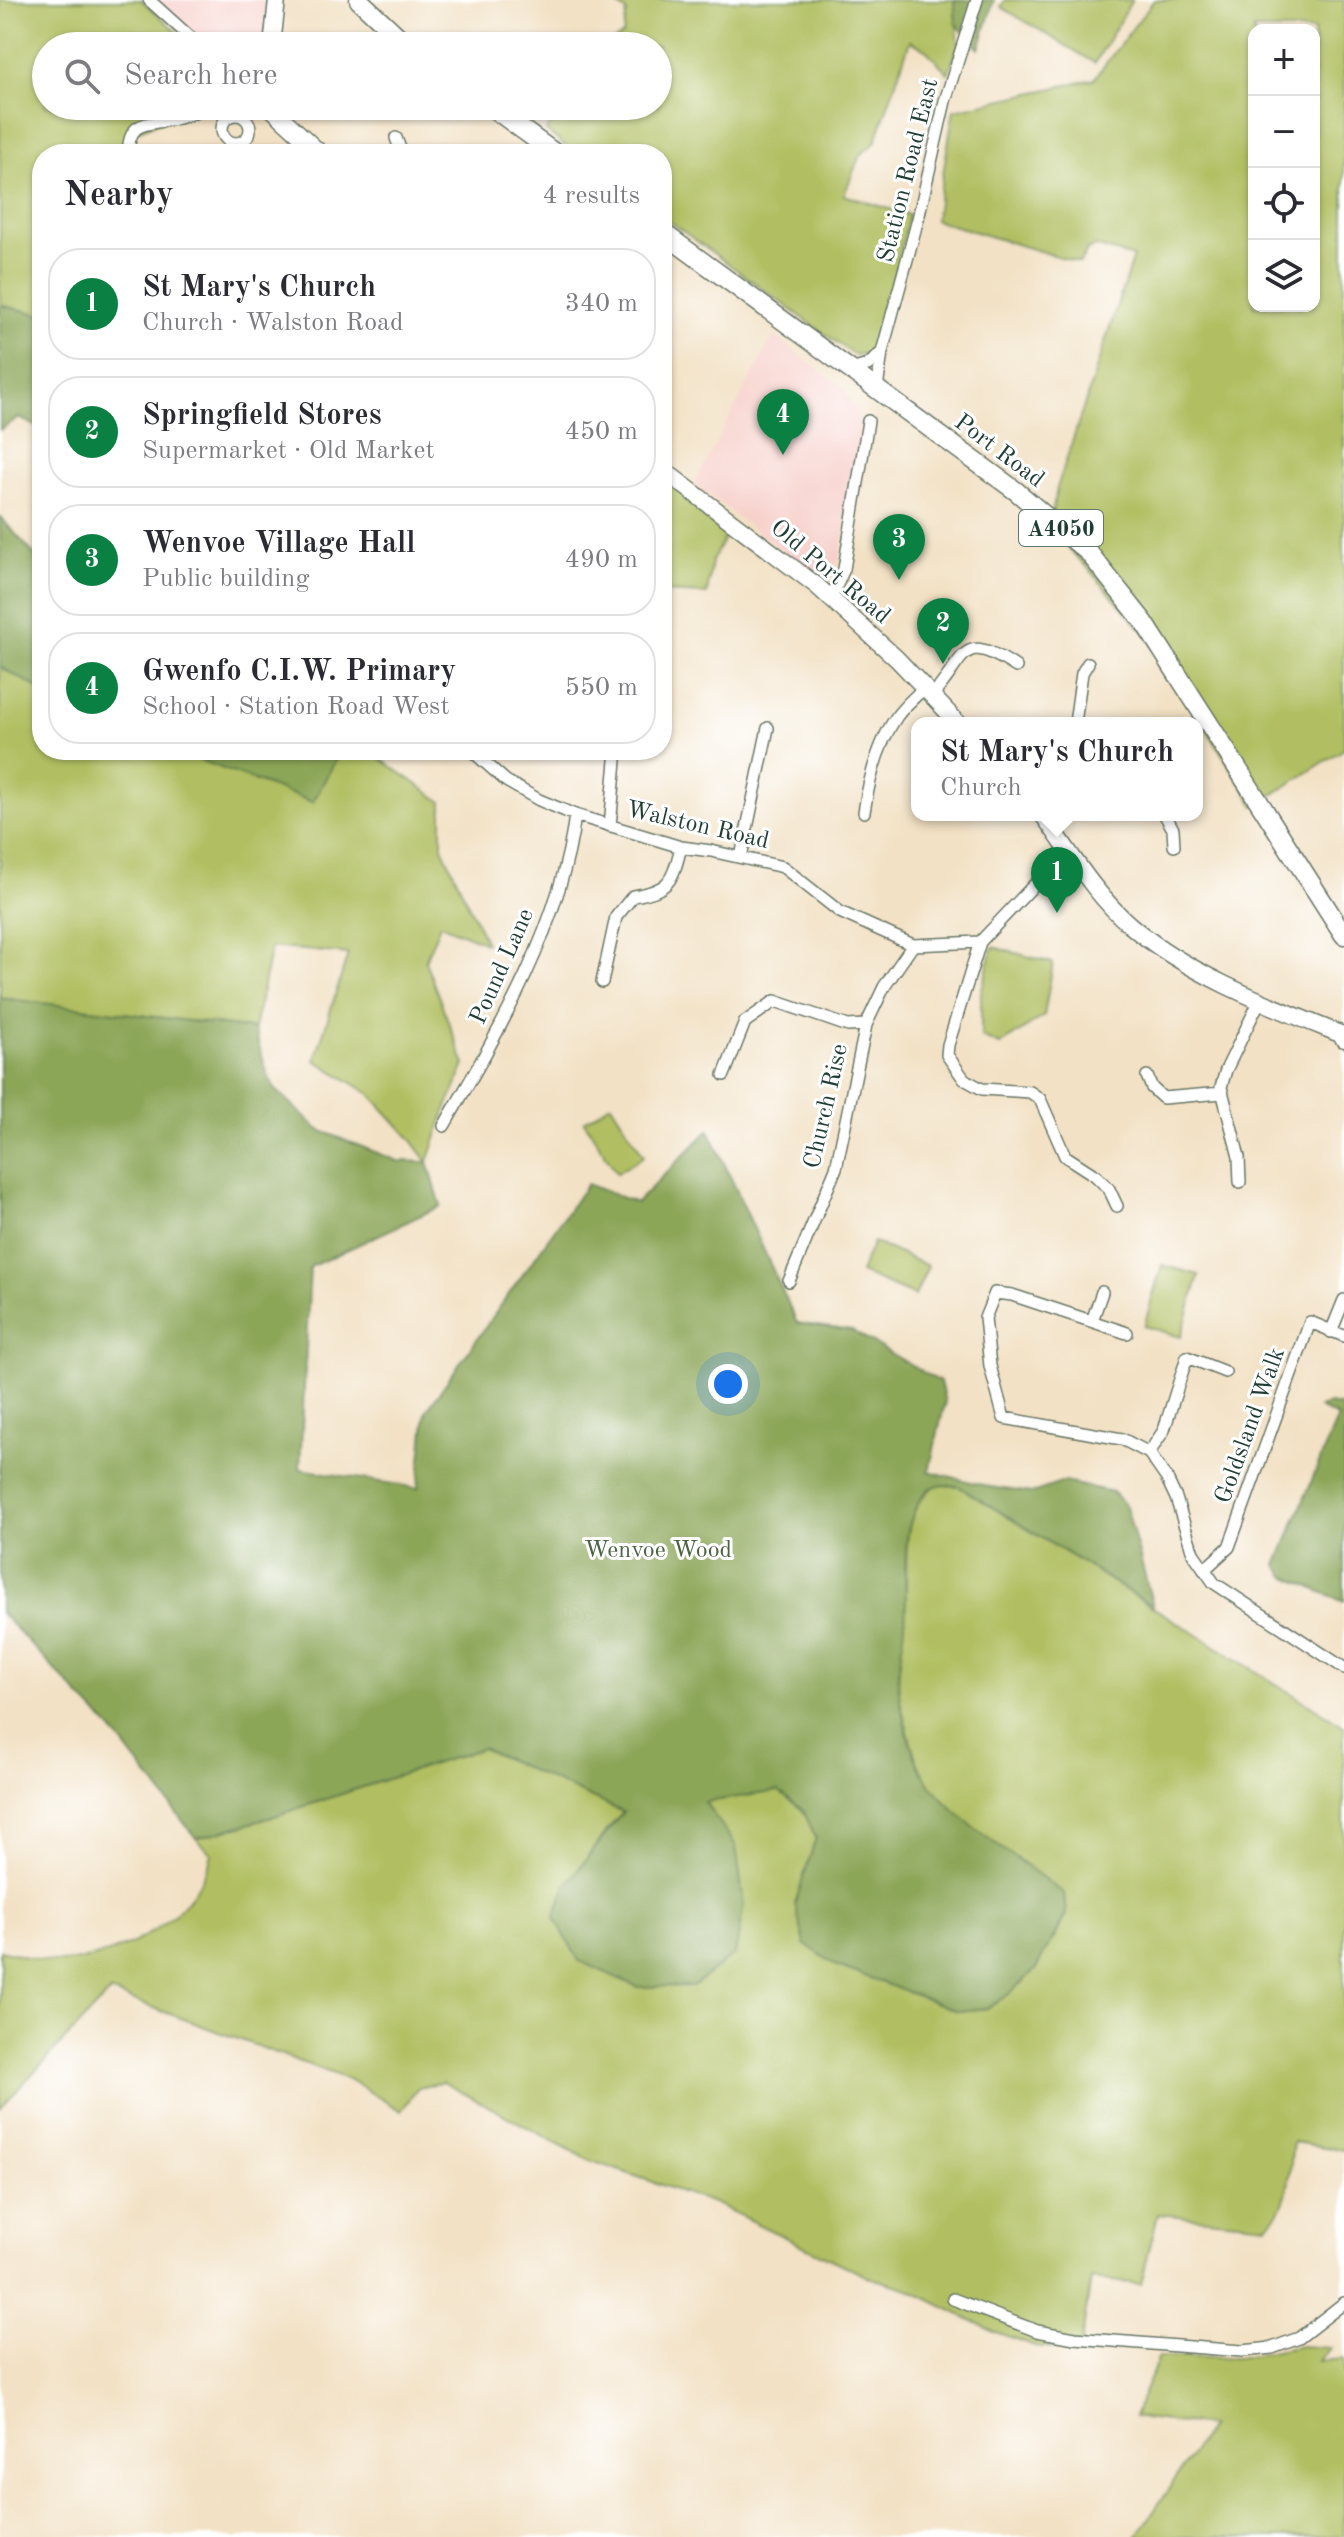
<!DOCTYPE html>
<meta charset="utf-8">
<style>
body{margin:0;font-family:"Old Standard TT",serif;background:#f2f2f3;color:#2b2b33}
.controls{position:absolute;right:24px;top:24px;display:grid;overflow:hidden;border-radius:16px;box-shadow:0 2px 6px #0004}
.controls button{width:72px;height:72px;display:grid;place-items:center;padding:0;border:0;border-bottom:2px solid #e1e1e2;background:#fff;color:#2b2b33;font:40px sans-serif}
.you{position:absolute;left:728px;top:1384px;width:28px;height:28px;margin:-20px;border:6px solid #fff;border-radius:50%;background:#1a73e8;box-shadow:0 0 0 12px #1a73e833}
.badge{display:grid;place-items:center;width:52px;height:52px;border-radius:50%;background:#0b8043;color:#fff;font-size:26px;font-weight:700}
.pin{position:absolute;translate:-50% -66px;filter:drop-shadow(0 2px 4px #0008)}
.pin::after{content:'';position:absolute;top:42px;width:28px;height:24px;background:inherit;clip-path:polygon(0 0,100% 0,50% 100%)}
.popup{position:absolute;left:911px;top:717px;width:292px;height:104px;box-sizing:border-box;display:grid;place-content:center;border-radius:16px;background:#fff;filter:drop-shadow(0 2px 6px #0005);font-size:26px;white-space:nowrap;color:#7c7c81}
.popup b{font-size:30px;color:#2b2b33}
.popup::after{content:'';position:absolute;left:50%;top:100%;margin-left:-16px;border:16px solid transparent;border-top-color:#fff}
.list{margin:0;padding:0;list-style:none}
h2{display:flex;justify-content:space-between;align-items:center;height:104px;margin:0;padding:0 32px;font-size:34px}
h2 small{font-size:26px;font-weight:400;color:#7c7c81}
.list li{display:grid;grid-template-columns:52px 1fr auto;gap:24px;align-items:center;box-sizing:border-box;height:112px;margin:0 16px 16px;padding:0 16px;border:2px solid #e1e1e2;border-radius:32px}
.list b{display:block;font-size:30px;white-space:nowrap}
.list p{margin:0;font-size:26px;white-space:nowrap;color:#7c7c81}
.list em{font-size:26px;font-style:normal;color:#7c7c81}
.icon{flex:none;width:44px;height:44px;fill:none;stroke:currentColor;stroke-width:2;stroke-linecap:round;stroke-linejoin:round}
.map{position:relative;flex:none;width:1344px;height:2537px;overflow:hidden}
.search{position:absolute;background:#fff;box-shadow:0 2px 6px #0004;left:32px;top:32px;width:640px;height:88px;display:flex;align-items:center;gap:20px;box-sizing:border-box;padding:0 28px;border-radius:44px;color:#7c7c81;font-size:30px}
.panel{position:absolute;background:#fff;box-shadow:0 2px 6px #0004;left:32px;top:144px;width:640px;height:616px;border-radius:32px}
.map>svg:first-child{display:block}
.built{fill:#f7d0cb}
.green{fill:#b1bf62;stroke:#687e4b;stroke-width:2;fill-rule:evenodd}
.forest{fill:#8ca658;stroke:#567246;stroke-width:2}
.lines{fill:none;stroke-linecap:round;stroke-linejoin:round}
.street-casing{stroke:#697666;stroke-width:14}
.secondary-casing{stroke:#697666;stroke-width:19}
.primary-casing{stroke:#697666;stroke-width:21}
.street{stroke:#fff;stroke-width:11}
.secondary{stroke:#fff;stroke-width:16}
.primary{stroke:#fff;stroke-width:18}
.labels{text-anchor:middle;stroke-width:6;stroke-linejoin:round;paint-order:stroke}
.shield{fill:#fff;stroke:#627771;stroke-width:2}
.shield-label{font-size:22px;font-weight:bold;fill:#1f3d34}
.street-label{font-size:24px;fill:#1f3d34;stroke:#fff}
.park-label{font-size:24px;fill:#4b6442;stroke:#fff}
</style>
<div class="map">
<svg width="1344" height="2537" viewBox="0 0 1344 2537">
<rect width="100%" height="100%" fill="#fff"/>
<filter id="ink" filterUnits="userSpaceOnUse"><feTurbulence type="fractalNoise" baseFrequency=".0125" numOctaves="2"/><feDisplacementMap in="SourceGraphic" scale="16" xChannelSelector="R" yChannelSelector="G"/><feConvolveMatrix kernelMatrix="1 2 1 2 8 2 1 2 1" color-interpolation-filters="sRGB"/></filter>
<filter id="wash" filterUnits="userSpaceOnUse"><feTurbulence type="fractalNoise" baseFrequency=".006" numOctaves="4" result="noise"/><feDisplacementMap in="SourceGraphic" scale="32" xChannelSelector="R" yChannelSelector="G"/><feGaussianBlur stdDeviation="1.8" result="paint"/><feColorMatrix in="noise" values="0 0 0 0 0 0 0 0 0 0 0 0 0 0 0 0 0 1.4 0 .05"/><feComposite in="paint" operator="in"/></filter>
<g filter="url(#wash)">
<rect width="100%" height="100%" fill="#f2e1c4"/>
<path class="built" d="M155 0H268L263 46H206Z
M774 335 844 389 859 415 861 426 839 560 831 574 809 571 694 484Z"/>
<path class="green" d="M0 0H141L193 46H46V106H201L126 135 125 154H42V315L0 305Z
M611 0H954L959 44 948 73 924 48 910 41 875 143 860 155 844 195 909 215 885 315 871 353 854 355 662 216V154H576L546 131 564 106H658V46H605L623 35 627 12Z
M1005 0H1132L1095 63 1001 7Z
M1154 0H1344V749L1255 806 1149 638 1089 569 1049 529 1057 488 1133 257 1095 246 1087 250 1080 263 935 220 954 110 1094 79ZM1254 30H1314V306H1254Z
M662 477 729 529 712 561 707 594 662 592Z
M0 667 42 690V750H173L312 802 341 750H368L442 802V847L486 943 440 924 425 961 465 1065 445 1112 428 1162 410 1138 370 1094 315 1060 348 954 271 947 254 1029 0 998Z
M993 947 1053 963 1044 1016 1000 1045 981 1037V993Z
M611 1104 644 1156 617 1173 584 1121Z
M873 1242 928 1266 915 1296 860 1273Z
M1162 1265 1199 1275 1181 1337 1144 1326Z
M936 1485 958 1486 1344 1726V2150L1293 2142C1289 2172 1292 2206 1267 2225L1158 2214 1141 2284 1091 2279 1080 2350 1035 2346 993 2331 906 2288 868 2277 716 2204 589 2160 443 2082 418 2088 401 2111 350 2080 110 1992 0 2108V1950C19 1954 42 1963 61 1962 124 1959 195 1917 212 1854L196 1838 259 1821 482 1748 623 1812 603 1835 566 1887 705 1802 778 1791 803 1810 816 1838 795 1904 835 1965 958 2011 988 2008 1056 1936 1066 1914 1064 1894C1017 1860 957 1826 924 1776 915 1761 911 1741 906 1724 904 1713 899 1700 898 1688 896 1657 905 1623 906 1591 907 1553 901 1510 936 1485Z
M1301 2346 1331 2348 1318 2361 1344 2359V2537H1137L1210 2426 1134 2417 1159 2357 1238 2358Z"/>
<path class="forest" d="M954 0H994L979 49 956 24Z
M0 305 42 315V429L19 418 0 430Z
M0 517 42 563V690L0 667Z
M173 750H341L313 802Z
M0 998 254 1029 268 1076 275 1089 319 1130 398 1161 428 1162 441 1206 310 1267 300 1469 418 1488 426 1411 587 1184 636 1203 709 1130 797 1323 852 1331 940 1382 945 1402 929 1471 990 1487 1032 1493 1064 1482 1113 1492 1126 1506 1153 1606 958 1486C945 1485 933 1482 924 1494 896 1532 909 1580 905 1624 904 1645 896 1668 899 1690 901 1713 912 1758 925 1777 960 1827 1018 1856 1064 1894L1066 1914 1035 1970 1009 1994 988 2008 958 2011 835 1965 805 1944 795 1904 816 1838 803 1810 778 1791 705 1802 736 1846 744 1905 735 1954 693 1986 638 1987 579 1961 555 1918 565 1887 623 1812 482 1748 259 1821 196 1838 112 1730 0 1612Z
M1329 1404 1344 1407V1602L1285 1576 1277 1565 1338 1417 1319 1408Z"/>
</g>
<g filter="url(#ink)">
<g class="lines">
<g class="street-casing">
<path id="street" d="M149 0 200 46
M222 129a14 14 0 1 1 28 0a14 14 0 1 1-28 0Z
M396 138 402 154
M128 154C129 121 144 125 170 120 185 117 198 112 212 106
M662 352 665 370 662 382
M851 370 868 365 882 352
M877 389 882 352 918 219 945 101 977 0
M831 598 844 569 868 421
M932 696C968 656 960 630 1016 667
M1075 723 1082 673 1088 663
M471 750 506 781 539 800 575 815 681 847 711 851 783 867 840 912 913 945 980 942 1033 886 1069 854
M864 812C869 779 878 743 897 716 905 705 915 697 924 688
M1165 815 1173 829 1174 846
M610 826 617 750
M741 857 768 728
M980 942 948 1045 947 1055 964 1079 982 1089 1030 1092 1040 1099 1065 1156 1096 1176 1109 1189 1117 1206
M602 982 616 917 633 896C670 890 672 882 681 847
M724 1075 745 1022 775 1001 848 1026 866 1025
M1147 1076 1152 1088 1163 1098 1222 1093
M444 1126C498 1033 562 924 575 815
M1240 1182 1239 1157 1221 1087 1226 1070 1260 1000
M789 1281 836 1168 866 1025 884 987 913 945
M1092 1321 1102 1292
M1331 1332 1344 1300
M1127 1333 1012 1295 995 1293 985 1318 990 1366 1004 1418 1122 1439 1149 1453 1167 1479 1176 1498 1193 1553 1214 1583 1344 1668
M1149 1453 1164 1430 1187 1357 1225 1372
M1204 1570 1229 1547 1310 1322 1344 1336
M953 2299 1037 2331 1075 2338 1242 2351 1272 2348 1299 2338 1344 2303"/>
</g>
<g class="secondary-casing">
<path id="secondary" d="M272 46 277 0
M269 106 321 154
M662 469 817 586 897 659 958 723
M1043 815C1070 852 1094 894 1130 925 1187 974 1271 1006 1340 1034L1344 1039"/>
</g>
<g class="primary-casing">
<path id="primary" d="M359 0 408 46
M490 106 556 154
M662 232 1016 491 1089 553 1144 622 1344 935"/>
</g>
<use href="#street" class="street"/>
<use href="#secondary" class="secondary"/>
<use href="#primary" class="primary"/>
</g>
</g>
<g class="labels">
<rect class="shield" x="1019" y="510" width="84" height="36" rx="6"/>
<g class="shield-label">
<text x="1061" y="536">A4050</text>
</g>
<g class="street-label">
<text transform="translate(907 170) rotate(-76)" y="8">Station Road East</text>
<text transform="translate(1000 450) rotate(37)" y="8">Port Road</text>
<text transform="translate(831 571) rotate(40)" y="8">Old Port Road</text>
<text transform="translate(698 824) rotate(13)" y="8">Walston Road</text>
<text transform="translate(501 966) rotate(-66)" y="8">Pound Lane</text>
<text transform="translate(825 1106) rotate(-77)" y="8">Church Rise</text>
<text transform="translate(1249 1425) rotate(-70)" y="8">Goldsland Walk</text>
</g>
<g class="park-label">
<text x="658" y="1557">Wenvoe Wood</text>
</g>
</g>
</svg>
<div class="controls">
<button>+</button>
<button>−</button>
<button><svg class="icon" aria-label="locate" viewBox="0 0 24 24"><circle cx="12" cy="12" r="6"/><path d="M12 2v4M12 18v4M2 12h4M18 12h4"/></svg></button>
<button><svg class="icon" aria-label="layers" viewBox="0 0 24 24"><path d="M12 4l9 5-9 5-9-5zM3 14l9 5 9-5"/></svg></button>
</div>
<div class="you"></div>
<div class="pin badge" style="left:1057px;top:913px">1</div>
<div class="popup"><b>St Mary's Church</b>Church</div>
<div class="pin badge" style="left:943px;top:664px">2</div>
<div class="pin badge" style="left:899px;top:580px">3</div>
<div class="pin badge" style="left:783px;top:455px">4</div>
<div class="search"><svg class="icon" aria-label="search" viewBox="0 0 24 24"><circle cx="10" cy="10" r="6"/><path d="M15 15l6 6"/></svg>Search here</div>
<section class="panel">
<h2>Nearby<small>4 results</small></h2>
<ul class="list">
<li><span class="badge">1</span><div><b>St Mary's Church</b><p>Church · Walston Road</p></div><em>340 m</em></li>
<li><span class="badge">2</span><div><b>Springfield Stores</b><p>Supermarket · Old Market</p></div><em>450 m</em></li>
<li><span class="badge">3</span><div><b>Wenvoe Village Hall</b><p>Public building</p></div><em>490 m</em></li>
<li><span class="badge">4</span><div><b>Gwenfo C.I.W. Primary</b><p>School · Station Road West</p></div><em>550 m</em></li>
</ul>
</section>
</div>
